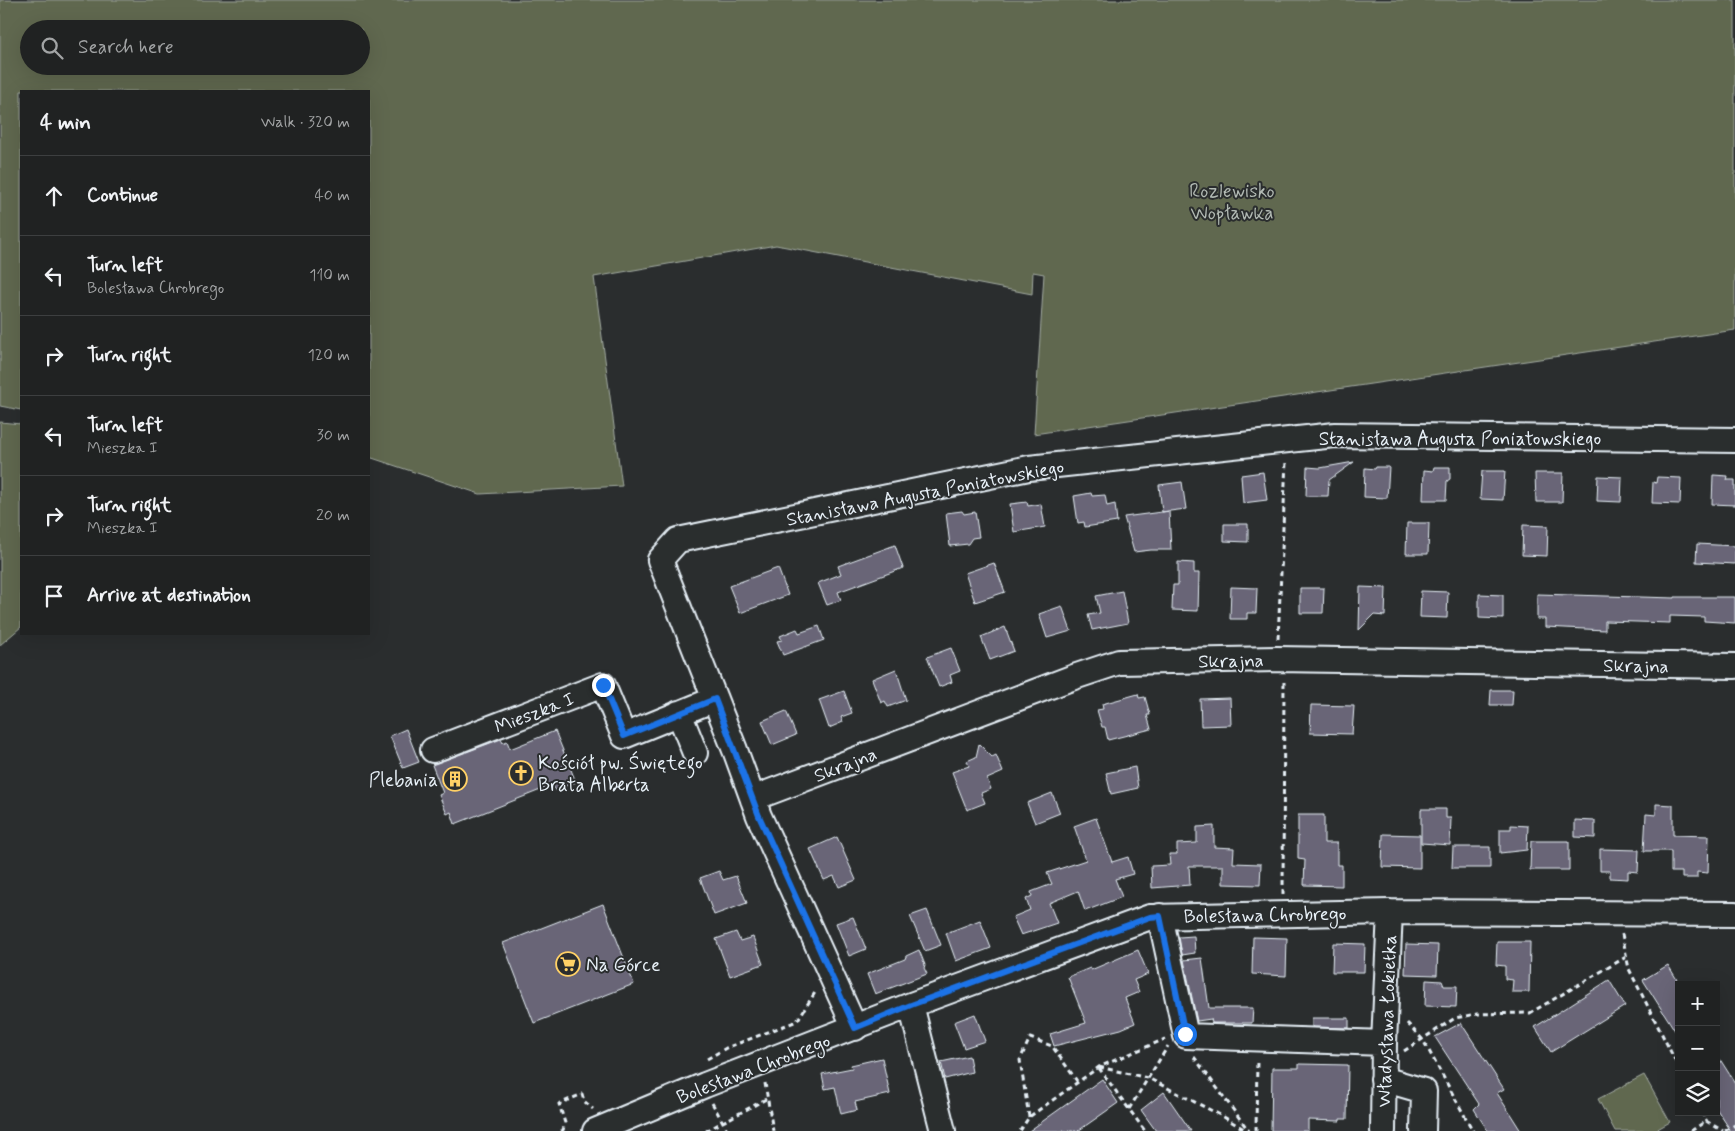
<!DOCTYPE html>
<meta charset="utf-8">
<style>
body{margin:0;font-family:Mynerve,sans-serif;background:#282a2a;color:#f1f3f6}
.controls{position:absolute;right:15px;bottom:15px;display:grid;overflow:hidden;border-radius:0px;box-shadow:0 5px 20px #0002}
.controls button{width:45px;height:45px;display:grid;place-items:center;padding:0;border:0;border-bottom:1px solid #3d3f40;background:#202222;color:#f1f3f6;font:25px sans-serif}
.stop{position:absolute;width:15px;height:15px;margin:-11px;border:4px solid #1a73e8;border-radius:50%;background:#fff}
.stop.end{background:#1a73e8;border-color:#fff;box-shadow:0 1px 5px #0008}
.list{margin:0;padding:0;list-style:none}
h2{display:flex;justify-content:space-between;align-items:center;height:65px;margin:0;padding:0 20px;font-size:21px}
h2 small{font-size:16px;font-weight:400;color:#a2a4a5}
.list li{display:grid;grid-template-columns:32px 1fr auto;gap:15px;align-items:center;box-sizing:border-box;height:80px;padding:0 20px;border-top:1px solid #3d3f40}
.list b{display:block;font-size:19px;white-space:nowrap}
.list p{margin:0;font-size:16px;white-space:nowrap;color:#a2a4a5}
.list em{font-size:16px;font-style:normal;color:#a2a4a5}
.icon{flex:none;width:28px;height:28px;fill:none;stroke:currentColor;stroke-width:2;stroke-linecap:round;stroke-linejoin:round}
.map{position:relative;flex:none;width:1735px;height:1131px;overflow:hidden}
.search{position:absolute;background:#202222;box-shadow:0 5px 20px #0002;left:20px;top:20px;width:350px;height:55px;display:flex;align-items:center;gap:12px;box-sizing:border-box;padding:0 18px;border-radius:28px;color:#a2a4a5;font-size:19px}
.panel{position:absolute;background:#202222;box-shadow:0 5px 20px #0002;left:20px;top:90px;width:350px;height:545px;border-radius:0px}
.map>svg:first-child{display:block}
.green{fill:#60684f;stroke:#a4aca4;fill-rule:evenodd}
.building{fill:#696577;stroke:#e8f1f8}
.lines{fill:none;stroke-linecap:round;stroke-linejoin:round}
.minor-casing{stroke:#e8f1f8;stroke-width:28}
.path{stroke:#e8f1f8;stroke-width:3;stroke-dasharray:5 4;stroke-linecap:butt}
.minor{stroke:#2a2d2e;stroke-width:24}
.route{stroke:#1a73e8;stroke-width:6}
.labels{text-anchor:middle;stroke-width:4;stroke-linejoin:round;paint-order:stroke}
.park-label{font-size:19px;fill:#b2bab4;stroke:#2a2d2e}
.street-label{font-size:19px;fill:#e8f1f8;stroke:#2a2d2e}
.poi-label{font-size:19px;fill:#e8f1f8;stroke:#2a2d2e;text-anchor:start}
</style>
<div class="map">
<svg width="1735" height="1131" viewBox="0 0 1735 1131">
<rect width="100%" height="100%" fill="#2a2d2e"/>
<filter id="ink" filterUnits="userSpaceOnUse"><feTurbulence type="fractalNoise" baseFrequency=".02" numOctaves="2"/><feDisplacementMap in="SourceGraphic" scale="10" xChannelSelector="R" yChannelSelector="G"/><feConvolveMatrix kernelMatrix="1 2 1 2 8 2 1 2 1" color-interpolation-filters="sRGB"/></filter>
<g filter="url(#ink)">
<path class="green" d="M0 0H1735V330L1034 434 1044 274 1033 272 1032 294 776 245 594 277 622 486 480 494 369 457V91H21V410L0 406ZM29 29H361V66H29Z
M0 422 21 424V627L0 645Z
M1644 1075 1670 1122 1654 1131H1615L1598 1099Z"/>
<path class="building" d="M1354 462 1329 480 1328 496H1306L1307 467 1320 468Z
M1376 467H1389L1387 498 1364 497 1365 468 1375 469Z
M1434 467H1450V479L1447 481 1446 500H1423L1424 470 1433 471Z
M1482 471H1505L1503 500 1480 499Z
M1263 472 1267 500 1243 503 1241 475Z
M1535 473H1563L1562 502H1536Z
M1713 475 1728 476 1727 480H1735V505L1712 504Z
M1598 476 1622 477 1621 502 1597 501Z
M1657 477 1681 478 1680 504 1652 503 1653 482 1656 483Z
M1182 482 1186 509 1162 512 1159 485Z
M1091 493 1092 496 1105 495 1107 506 1115 504 1117 522 1085 527 1084 522 1078 523 1074 496Z
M1027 502 1028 506 1041 504 1045 527 1014 532 1010 504Z
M962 511 964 514 975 512 979 537 972 538 968 544 950 546 946 513Z
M1169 511 1171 550H1151L1134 552 1124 517Z
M1407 523H1429L1428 554H1406Z
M1224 524H1248V542L1224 541Z
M1523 525 1548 526 1547 556 1522 555Z
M1697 544 1735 546V564L1696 562Z
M895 545 903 568 838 592 841 600 827 605 818 583 841 574 838 566 846 563Z
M1178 562 1194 563V573H1199L1198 611 1172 610 1173 585H1178Z
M994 563 1005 592 975 602 965 573Z
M778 568 788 595 740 613 729 586Z
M1231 587 1257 588 1256 613H1247V619H1230Z
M1360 587 1386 588 1385 616 1374 615 1359 630Z
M1300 588H1324L1323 613H1300Z
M1122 591 1128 623 1092 630 1088 615 1100 613 1096 596Z
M1421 591 1448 592 1447 618 1420 617Z
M1479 594 1503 595V619L1479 618Z
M1537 594 1675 598V597H1735V623L1704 621V617L1670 616V623L1605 621V630L1545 627V619H1537Z
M1062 606 1071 631 1047 638 1039 614Z
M819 626 824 640 783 655 777 641 782 640 780 636 797 629 799 633Z
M1005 627 1014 651 990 660 981 637Z
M951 648 960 671 950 675 952 682 939 687 927 657Z
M896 669 906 700 888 707 885 701 881 703 872 679Z
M1491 690H1513L1512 705H1490Z
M844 691 852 713 841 717 843 722 829 728 819 700Z
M1138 694 1139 698 1145 697 1150 715H1147L1151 729 1108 740 1105 727H1102L1097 710 1103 709 1102 704Z
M1230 698 1231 725 1201 726 1200 699Z
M1311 705 1354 706 1352 734 1310 733Z
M786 711 796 735 772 745 762 721Z
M406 729 419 762 403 768 390 736Z
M555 731 576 782 555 790 553 785 455 824 451 812 447 814 439 795 443 793 432 765 501 739 503 743 507 741 510 749Z
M979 744 992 757 996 755 1003 772 987 779 991 789 981 793 985 803 967 810 952 772 969 766 967 761 976 757Z
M1135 767 1138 788 1111 794 1106 773Z
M1052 793 1060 813 1035 823 1027 803Z
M1656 804 1673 805V835L1709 836 1708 873 1697 872V878H1682V872H1671V851H1644L1646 814 1656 815Z
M1421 809H1446V818H1451L1450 845 1421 843Z
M1298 815H1324V843H1337V865H1342V886L1304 885 1305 860 1298 859Z
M1096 818 1112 862 1128 857 1133 874 1115 879 1122 897 1085 911 1078 891 1049 903 1057 923 1021 935 1013 917 1030 910 1026 899 1032 896 1031 892 1052 884 1047 873 1086 860 1074 826Z
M1575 820 1595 821V838L1575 837Z
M1511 825 1528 826 1527 850 1500 853V829H1511Z
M1214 826V847L1234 848 1233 863 1261 864 1260 885 1223 884V866H1189L1190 885 1152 888 1151 866 1170 865 1169 854H1177V844L1197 843V827Z
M1383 834 1420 835V868L1382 867Z
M837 837 856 880 839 887 834 876 824 880 810 849Z
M1531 841H1569V870H1530Z
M1453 847H1490V868H1452Z
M1600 849 1639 850 1638 872 1628 871V879L1610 878V871H1600Z
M719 871 723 880 736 876 747 903 714 915 700 878Z
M603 904 634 984 534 1023 503 943Z
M927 910 941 945 925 951 910 916Z
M853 917 866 949 849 956 836 923Z
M980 920 991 948 956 961 946 933Z
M736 932 740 941 753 937 763 964 730 976 716 939Z
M1194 936 1195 953 1182 955 1179 937Z
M1253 937 1287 938 1286 976 1252 974Z
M1497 942H1530L1529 992H1512L1513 980 1505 979V966L1496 965Z
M1333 943 1365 944 1364 972H1332Z
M1406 944 1438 945 1437 975 1405 974Z
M919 950 925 965 924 968 927 974 875 994 867 974 905 959 906 956Z
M1138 950 1148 974 1134 980 1139 992 1125 998 1135 1023 1121 1029 1054 1046 1050 1034 1086 1023 1068 977 1090 968 1091 970Z
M1202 958 1209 1008H1253L1252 1023H1212L1211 1019 1197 1021 1184 960Z
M1668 965 1679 983V1037L1643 980Z
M1426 980 1442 981 1444 986H1457L1456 1007 1425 1006Z
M1609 980 1625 1006 1551 1052 1535 1027Z
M975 1014 985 1041 964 1048 954 1022Z
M1312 1018H1349V1028L1312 1027Z
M1461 1023 1504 1089 1497 1093 1521 1131H1488L1474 1109 1479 1104 1435 1037Z
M1716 1053 1735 1083V1131H1731L1716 1108Z
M969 1056 972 1072 945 1079 941 1062Z
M882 1058 890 1094 855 1102 857 1110 841 1114 835 1087 825 1089 822 1074 852 1068 851 1065Z
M1299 1064 1348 1065 1347 1119H1340V1121L1308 1120V1131H1271L1272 1068H1299Z
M1102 1079 1118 1103 1078 1131H1029Z
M1164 1092 1191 1131H1156L1141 1110Z"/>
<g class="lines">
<g class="minor-casing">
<path id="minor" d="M679 713 695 753
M433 750 603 685 624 736 715 699
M753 800 762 795 1074 677 1119 662 1277 659 1735 666
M1160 916 1186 1036 1384 1043
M911 1005 943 1131
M855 1028 759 816 735 750 660 560 678 540 1029 468 1335 435 1735 440
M1383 1079 1424 1091 1423 1131
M595 1131 705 1085 911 1005 1150 917 1390 912 1735 914
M1383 1131 1384 1043 1390 912"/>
</g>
<path class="path" d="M1278 639 1286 461
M1283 894 1284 680
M1622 934 1629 969 1679 1068
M1407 1023 1423 1040 1473 1131
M1404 1051 1455 1018 1477 1014 1530 1013 1626 957
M1194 1057 1249 1131
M707 1059 726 1048 797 1021 816 991
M1099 1067 1148 1078 1222 1116 1247 1131
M1099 1068 1145 1131
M765 1083 773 1131
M712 1103 728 1131
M1129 1109 1168 1046
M1702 1112 1706 1121
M1029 1117 1020 1060 1030 1038 1052 1046 1077 1081
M561 1131 563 1130 565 1123 559 1104 582 1094 584 1101 593 1109
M706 1131 768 1098
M1020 1131 1029 1117 1099 1067 1165 1039
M1256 1131 1257 1059
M1691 1131 1706 1121 1723 1131
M1725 1131 1735 1125"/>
<use href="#minor" class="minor"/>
</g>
</g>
<g class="lines" filter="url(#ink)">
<path class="route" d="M603 685 624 736 715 699 759 816 855 1028 911 1005 1150 917 1160 916 1185 1034"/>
</g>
<defs>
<g id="church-ring" transform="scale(1.25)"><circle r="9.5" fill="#2a2d2e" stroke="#ffd166" stroke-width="1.5"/><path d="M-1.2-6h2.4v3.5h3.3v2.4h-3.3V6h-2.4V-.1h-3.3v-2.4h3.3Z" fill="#ffd166"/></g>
<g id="building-ring" transform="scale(1.25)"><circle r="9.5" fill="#2a2d2e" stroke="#ffd166" stroke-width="1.5"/><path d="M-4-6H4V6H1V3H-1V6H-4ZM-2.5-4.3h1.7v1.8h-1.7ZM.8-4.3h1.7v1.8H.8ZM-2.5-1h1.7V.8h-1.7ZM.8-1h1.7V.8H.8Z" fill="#ffd166"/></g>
<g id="supermarket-ring" transform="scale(1.25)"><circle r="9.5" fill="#2a2d2e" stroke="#ffd166" stroke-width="1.5"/><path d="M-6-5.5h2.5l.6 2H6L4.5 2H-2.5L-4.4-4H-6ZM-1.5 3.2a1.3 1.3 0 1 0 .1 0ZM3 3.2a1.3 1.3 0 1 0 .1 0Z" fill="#ffd166"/></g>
</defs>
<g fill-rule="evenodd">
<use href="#church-ring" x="521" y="773"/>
<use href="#building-ring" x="455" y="779"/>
<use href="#supermarket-ring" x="568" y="964"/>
</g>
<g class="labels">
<g class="park-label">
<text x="1232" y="197">Rozlewisko<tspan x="1232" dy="22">Wopławka</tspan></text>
</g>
<g class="street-label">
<text x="1460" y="445">Stanisława Augusta Poniatowskiego</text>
<text transform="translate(925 492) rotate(-11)" y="7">Stanisława Augusta Poniatowskiego</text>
<text transform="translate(1231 660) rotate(-1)" y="7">Skrajna</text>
<text transform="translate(1636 665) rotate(1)" y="7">Skrajna</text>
<text transform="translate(534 712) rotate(-21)" y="7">Mieszka I</text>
<text transform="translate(845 764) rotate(-21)" y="7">Skrajna</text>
<text transform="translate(1265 914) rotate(-1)" y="7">Bolesława Chrobrego</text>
<text transform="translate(1386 1021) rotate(-88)" y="7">Władysława Łokietka</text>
<text transform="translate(753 1068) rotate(-21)" y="7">Bolesława Chrobrego</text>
</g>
<g class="poi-label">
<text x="538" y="769">Kościół pw. Świętego<tspan x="538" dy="22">Brata Alberta</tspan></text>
<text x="438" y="786" text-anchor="end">Plebania</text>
<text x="586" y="971">Na Górce</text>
</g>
</g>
</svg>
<div class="controls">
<button>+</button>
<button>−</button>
<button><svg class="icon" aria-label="layers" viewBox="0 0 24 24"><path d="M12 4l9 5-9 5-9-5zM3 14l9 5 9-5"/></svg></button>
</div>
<div class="stop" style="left:1185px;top:1034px"></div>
<div class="stop end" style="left:603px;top:685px"></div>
<div class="search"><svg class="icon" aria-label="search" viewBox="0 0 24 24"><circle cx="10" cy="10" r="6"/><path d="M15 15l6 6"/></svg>Search here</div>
<section class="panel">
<h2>4 min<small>Walk · 320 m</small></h2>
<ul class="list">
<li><svg class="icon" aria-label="ahead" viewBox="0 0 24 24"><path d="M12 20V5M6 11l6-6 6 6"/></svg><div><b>Continue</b></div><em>40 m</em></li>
<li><svg class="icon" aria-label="left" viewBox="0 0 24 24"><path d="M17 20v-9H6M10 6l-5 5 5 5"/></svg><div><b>Turn left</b><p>Bolesława Chrobrego</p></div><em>110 m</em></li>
<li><svg class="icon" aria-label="right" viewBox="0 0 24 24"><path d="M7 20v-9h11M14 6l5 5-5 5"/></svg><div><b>Turn right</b></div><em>120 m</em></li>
<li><svg class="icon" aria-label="left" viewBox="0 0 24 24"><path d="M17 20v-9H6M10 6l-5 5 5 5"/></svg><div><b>Turn left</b><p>Mieszka I</p></div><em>30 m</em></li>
<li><svg class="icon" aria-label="right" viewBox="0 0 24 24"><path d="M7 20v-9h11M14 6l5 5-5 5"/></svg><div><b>Turn right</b><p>Mieszka I</p></div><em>20 m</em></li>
<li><svg class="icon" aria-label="arrive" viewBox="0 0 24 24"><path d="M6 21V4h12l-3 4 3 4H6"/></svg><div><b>Arrive at destination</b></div></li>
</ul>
</section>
</div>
